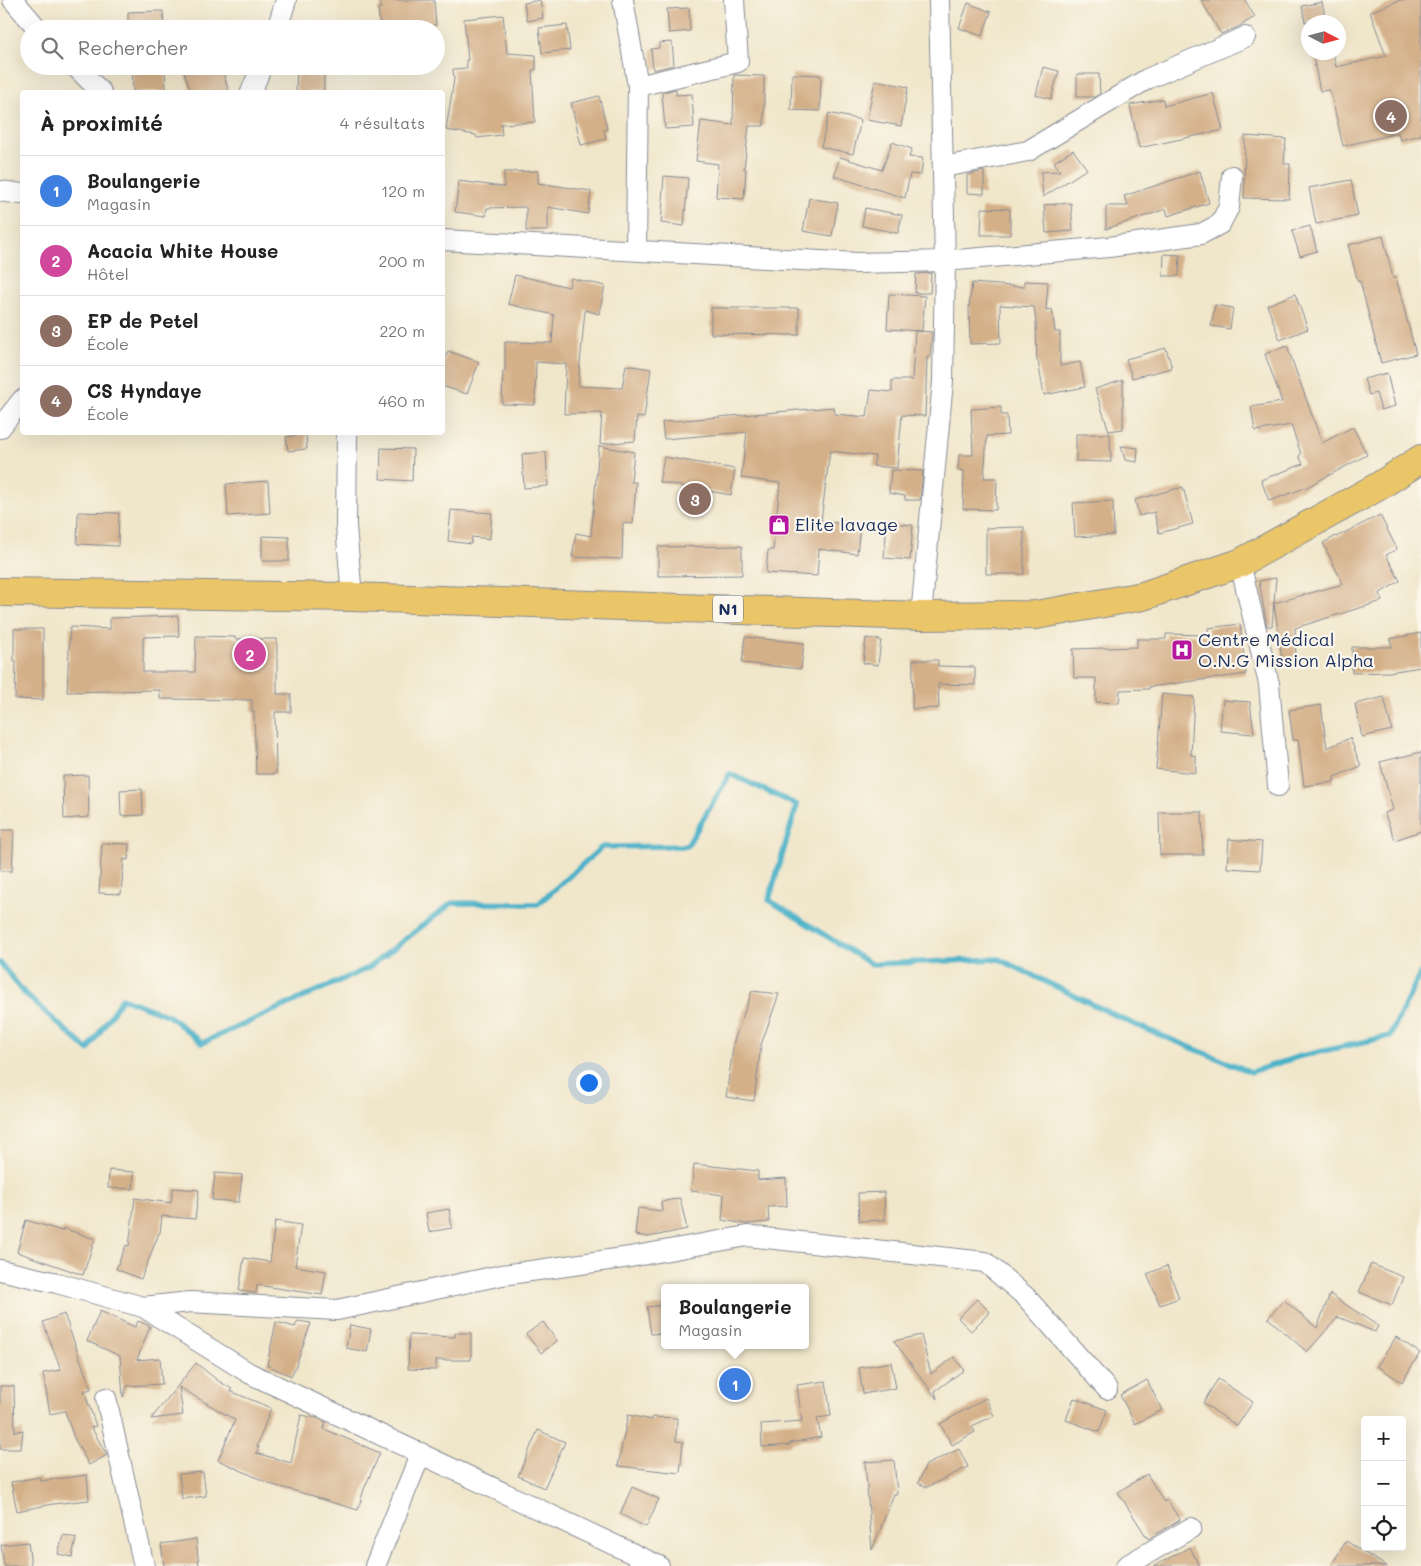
<!DOCTYPE html>
<html lang="fr">
<meta charset="utf-8">
<style>
body{margin:0;font-family:Mali,sans-serif;background:#f6f6f6;color:#222}
.controls{position:absolute;right:15px;bottom:15px;display:grid;overflow:hidden;border-radius:5px;box-shadow:0 5px 20px #0002}
.controls button{width:45px;height:45px;display:grid;place-items:center;padding:0;border:0;border-bottom:1px solid #e0e0e0;background:#fff;color:#222;font:25px sans-serif}
.compass{position:absolute;left:1301px;top:15px;width:45px;height:45px;border-radius:50%;background:#fff;box-shadow:0 5px 20px #0002;rotate:96deg}
.you{position:absolute;left:588px;top:1082px;width:18px;height:18px;margin:-12px;border:4px solid #fff;border-radius:50%;background:#1a73e8;box-shadow:0 0 0 8px #1a73e833}
.badge{display:grid;place-items:center;width:32px;height:32px;border-radius:50%;background:#b5179e;color:#fff;font-size:16px;font-weight:700}
.pin{position:absolute;translate:-50% -50%;border:2px solid #fff;box-shadow:0 1px 5px #0006}
.popup{position:absolute;left:661px;top:1284px;width:148px;height:65px;box-sizing:border-box;display:grid;place-content:center;border-radius:5px;background:#fff;filter:drop-shadow(0 1px 4px #0005);font-size:16px;white-space:nowrap;color:#767676}
.popup b{font-size:19px;color:#222}
.popup::after{content:'';position:absolute;left:50%;top:100%;margin-left:-10px;border:10px solid transparent;border-top-color:#fff}
.list{margin:0;padding:0;list-style:none}
h2{display:flex;justify-content:space-between;align-items:center;height:65px;margin:0;padding:0 20px;font-size:21px}
h2 small{font-size:16px;font-weight:400;color:#767676}
.list li{display:grid;grid-template-columns:32px 1fr auto;gap:15px;align-items:center;box-sizing:border-box;height:70px;padding:0 20px;border-top:1px solid #e0e0e0}
.list b{display:block;font-size:19px;white-space:nowrap}
.list p{margin:0;font-size:16px;white-space:nowrap;color:#767676}
.list em{font-size:16px;font-style:normal;color:#767676}
.icon{flex:none;width:28px;height:28px;fill:none;stroke:currentColor;stroke-width:2;stroke-linecap:round;stroke-linejoin:round}
.map{position:relative;flex:none;width:1421px;height:1566px;overflow:hidden}
.search{position:absolute;background:#fff;box-shadow:0 5px 20px #0002;left:20px;top:20px;width:425px;height:55px;display:flex;align-items:center;gap:12px;box-sizing:border-box;padding:0 18px;border-radius:28px;color:#767676;font-size:19px}
.panel{position:absolute;background:#fff;box-shadow:0 5px 20px #0002;left:20px;top:90px;width:425px;height:345px;border-radius:5px}
.map>svg:first-child{display:block}
.lines{fill:none;stroke-linecap:round;stroke-linejoin:round}
.stream{stroke:#49b1c8;stroke-width:5.5}
.building{fill:#d4b089}
.minor-casing{stroke:#868a94;stroke-width:22}
.highway-casing{stroke:#868a94;stroke-width:30}
.minor{stroke:#fff;stroke-width:20}
.highway{stroke:#ebc669;stroke-width:28}
.labels{text-anchor:middle;stroke-width:4.5;stroke-linejoin:round;paint-order:stroke}
.shield{fill:#fbf7ec;stroke:#5e6b89;stroke-width:1}
.shield-label{font-size:16px;font-weight:bold;fill:#1b2f5e}
.poi-label{font-size:18px;fill:#1b2f5e;stroke:#fbf7ec;text-anchor:start}
</style>
<div class="map">
<svg width="1421" height="1566" viewBox="0 0 1421 1566">
<rect width="100%" height="100%" fill="#fbf7ec"/>
<filter id="ink" filterUnits="userSpaceOnUse"><feTurbulence type="fractalNoise" baseFrequency=".02" numOctaves="2"/><feDisplacementMap in="SourceGraphic" scale="10" xChannelSelector="R" yChannelSelector="G"/><feConvolveMatrix kernelMatrix="1 2 1 2 8 2 1 2 1" color-interpolation-filters="sRGB"/></filter>
<filter id="wash" filterUnits="userSpaceOnUse"><feTurbulence type="fractalNoise" baseFrequency=".0096" numOctaves="4" result="noise"/><feDisplacementMap in="SourceGraphic" scale="20" xChannelSelector="R" yChannelSelector="G"/><feGaussianBlur stdDeviation="1.12" result="paint"/><feColorMatrix in="noise" values="0 0 0 0 0 0 0 0 0 0 0 0 0 0 0 0 0 1.4 0 .05"/><feComposite in="paint" operator="in"/></filter>
<g filter="url(#wash)">
<rect width="100%" height="100%" fill="#f0e6ca"/>
<g class="lines">
<path class="stream" d="M0 963 25 994 88 1050 122 998 169 1016 202 1043 368 968 452 903 538 904 602 847 687 846 730 774 797 805 769 900 871 964 999 959 1131 1023 1251 1072 1301 1056 1390 1036 1421 972"/>
</g>
<g id="blocks">
<path class="building" d="M380 0H434L436 25 417 26 418 29H380L378 8H381Z
M540 0 543 18 527 21 524 3Z
M1201 0H1245L1255 17 1238 27 1221 34Z
M1400 0H1421V135L1400 140 1398 133 1343 146 1330 90 1320 91 1312 52H1333L1336 67 1386 56 1370 12Z
M1322 2 1326 22H1305L1302 6Z
M968 3 991 12 982 36 959 28Z
M689 8 690 31 669 33 667 9Z
M163 11 164 27H158V29H128V12Z
M503 15 507 53 536 55V70H532L535 122 501 124 502 135 477 138 476 135 446 130 454 79 453 69 467 68 466 60H468L464 19Z
M567 25 570 50 542 53 539 28Z
M672 42 674 65 653 70 651 49 659 48V43Z
M132 66H165L166 91 133 92Z
M182 66H221L229 92H191Z
M297 66H324V92H296Z
M1043 67 1059 71 1051 99 1036 95Z
M792 74 821 75 820 111 791 110Z
M1077 74H1099L1100 94 1094 97H1077Z
M734 75 764 76V126H749L744 169H746L744 199 716 197 718 164 696 161 701 121 733 125Z
M875 80 908 87 901 126 867 120Z
M676 89V95L692 94 694 127 665 129 662 92Z
M1213 93 1223 130 1139 148 1130 105 1163 99 1164 106Z
M599 96 607 129 604 130 606 139 581 145 571 103Z
M829 113 861 120 853 154 821 147Z
M1245 136 1286 139 1284 164H1290L1289 199 1244 198Z
M892 142 912 149 909 157 923 158 921 175 910 174 905 198 834 176 840 157 882 170Z
M1073 150 1087 169 1043 197 1041 172 1060 171 1054 162Z
M538 171V183L591 191 588 214 548 207V231H526V207L487 208 486 216 455 212 459 181 504 187V172Z
M984 171V194L967 193V175Z
M1200 171 1209 203 1168 216 1166 209 1106 229V206H1128L1124 196Z
M664 176 688 178 684 226 661 223 663 201H662Z
M1351 180 1358 216 1316 224 1309 188Z
M809 198 838 203 832 236 803 231Z
M1071 203 1073 231 1046 233 1044 205Z
M865 208 902 215 898 233 862 226Z
M982 208 1010 209V235H981Z
M1310 226 1317 251 1300 256 1292 231Z
M1383 236 1393 278H1396L1416 354 1381 363 1360 281 1358 282 1348 245Z
M1164 254 1180 255 1179 276H1163Z
M931 273 930 293H915L916 274Z
M515 275 569 287 571 278 605 286 599 314 585 310 578 386 622 388 626 365 651 369 644 418 637 417 635 441 600 444 602 413 564 414 566 364 536 362 535 405 502 404 503 371 505 372V342L552 343 554 315 508 304Z
M1024 281 1048 282 1046 310 1052 309 1055 332H1060V366L1080 362 1085 387 1044 395 1038 361H1037L1036 323 1034 307 1000 305 1001 343 970 344 969 308 972 283 1024 287Z
M889 294 925 296 922 331 887 329Z
M1295 294 1308 329 1280 340 1267 305Z
M1215 305 1233 308 1230 329 1211 326Z
M711 308H799V335L711 334Z
M915 331 932 332 930 357H927L925 416 902 415 897 468 873 466 875 456 830 451 821 521 860 526 857 554 819 549 817 576 766 573 768 550H773L780 483 741 478 747 432 664 439 662 422 834 407 835 414 867 417 871 390 892 392V380H912Z
M1287 346 1322 443 1353 427 1367 455 1305 488 1269 501 1261 480 1303 464 1299 456 1301 454 1291 425 1255 431 1251 407 1282 402 1265 354Z
M1166 348 1172 368 1132 378 1126 359Z
M448 351 479 362 467 394 442 386V367Z
M1387 373 1395 406 1381 410 1376 393 1369 395 1364 379Z
M1123 380V429L1109 431 1095 389Z
M1001 407V415H1007L1008 435 987 436 984 478H997L996 510 963 509 964 471 958 470 959 455H973L971 409Z
M306 434 307 449 288 451 286 437Z
M1076 434H1110L1111 462 1076 461Z
M599 446 634 452 631 482H636L633 524 623 523 622 559 572 557 576 533 591 536Z
M1121 446 1138 448 1137 462 1125 460Z
M381 448 413 449 412 481 380 479Z
M546 452 548 486 524 488 522 454Z
M664 457 735 469 731 495 659 482Z
M891 470 923 471 920 500H905V496L889 493Z
M268 481 270 513 228 516 226 484Z
M1183 487 1193 524 1159 533 1154 512 1139 516 1135 500Z
M1113 501 1114 535 1075 537 1073 503Z
M451 510 492 513 490 539 472 537 471 544 448 541Z
M78 512 119 513 118 546 77 544Z
M1380 515 1397 549 1386 555 1400 581 1380 593 1382 601 1295 628 1296 659H1282L1274 603 1343 584 1323 543 1336 536V537Z
M887 523 913 525 910 560 884 558Z
M1024 527V574H986V528Z
M262 536 289 537V561H262Z
M742 546V575L658 576V547Z
M1276 578 1272 626H1267L1259 581Z
M178 616 179 636 143 637V672H195L196 636 235 637V639H277V694H291V712H275L276 774H256L254 712H252V700L160 699V690L67 692 70 627 110 629V618Z
M1240 624 1246 674 1149 687V689L1120 690 1119 703 1096 702V678H1074L1073 649 1137 647V639H1166V634L1209 635 1208 628Z
M14 629H43V700L15 699 16 661H14Z
M1421 633V667L1389 672 1352 673V647H1392L1390 639Z
M745 637 804 643 801 669 742 663Z
M866 638 881 640 878 665 863 663Z
M913 660H938V666L975 667V685L938 684 939 708 912 709Z
M1162 694 1194 697 1191 755 1196 756V773L1156 769Z
M1384 697 1392 730 1362 737 1355 704Z
M1223 700 1250 702 1254 734 1220 731Z
M1321 705 1327 748 1350 738 1361 766 1334 777V782L1304 786 1298 740H1293L1289 710Z
M1421 752V831L1395 840 1384 813 1393 810 1380 762Z
M88 775 89 817 64 819 63 776Z
M142 789 143 815 121 816 120 790Z
M1159 812H1202L1203 855H1160Z
M0 830H14L12 871H0Z
M1229 839 1262 842 1260 870 1227 868Z
M102 843 129 844 128 860 124 859 121 894 99 893Z
M752 991 779 994 761 1045 754 1101 726 1097 734 1041Z
M694 1164 758 1171V1180L786 1178 787 1206 768 1207 769 1222 746 1224 722 1220 724 1195 691 1191Z
M109 1170 134 1172 133 1189 108 1188Z
M215 1173 242 1175 239 1202 212 1200Z
M173 1188 199 1190 195 1219 162 1216 160 1233H159L141 1279 116 1269 126 1245 129 1246 135 1198 171 1203Z
M884 1192 885 1220 859 1221 858 1193Z
M680 1198 687 1229 649 1237 635 1235 638 1208 662 1211 661 1202Z
M449 1209 452 1228 429 1232 426 1213Z
M26 1220 62 1231 63 1228 95 1239 83 1275 17 1252Z
M275 1221 301 1225 295 1266 326 1271 322 1295 257 1285 256 1293 239 1291 244 1258 270 1262Z
M1371 1264 1403 1277 1392 1305 1359 1292Z
M1167 1266 1179 1298 1160 1305 1147 1274Z
M1330 1294 1378 1326 1375 1332 1338 1317 1307 1352 1268 1318 1284 1300 1317 1328Z
M977 1299 990 1312 971 1331 958 1318Z
M665 1305V1333L651 1334 647 1307Z
M100 1311 135 1327 138 1321 150 1326 137 1360 160 1358 162 1384 127 1386 123 1397 120 1356 87 1341Z
M64 1314 91 1389 84 1391 96 1426 91 1427 107 1455 89 1465 74 1438 65 1411 50 1414 43 1373 61 1370 43 1322Z
M298 1321 311 1323 295 1368 291 1376 267 1365 276 1322 295 1327Z
M543 1322 557 1341 541 1353 526 1334Z
M350 1325 371 1329 367 1352 346 1348Z
M455 1333H471V1360H436V1370L408 1369 409 1335 455 1337Z
M921 1335 931 1374 954 1357 964 1370 935 1391 937 1399 894 1341Z
M1396 1337 1420 1353 1402 1382 1377 1366Z
M891 1362 896 1388 863 1394 859 1368Z
M196 1363 217 1380 232 1389 230 1391 271 1408 257 1446 259 1447 256 1453 291 1463 301 1415 317 1418 326 1422 324 1429 380 1453 364 1489 358 1510 317 1498V1497L273 1485 218 1460 235 1420 179 1387 183 1415 151 1419Z
M1218 1379 1253 1402 1237 1426 1203 1403Z
M1147 1380 1162 1410 1135 1424 1120 1395Z
M826 1381 831 1416 817 1418 821 1437 790 1443V1445L762 1447 761 1424 802 1421 797 1385Z
M0 1386H14L15 1432 23 1430 21 1449H0Z
M986 1398 994 1416 972 1426 975 1432 952 1445 940 1424Z
M1074 1398 1107 1410 1099 1432 1066 1420Z
M628 1415 652 1420V1417L677 1418 676 1441 683 1442 680 1473 618 1466Z
M538 1430 565 1442 544 1488 518 1476Z
M959 1449 968 1467 927 1487 918 1483 926 1465Z
M894 1460 897 1494H894L872 1550 865 1462Z
M203 1472 206 1496 182 1499 179 1474Z
M1147 1474 1164 1502 1167 1500 1180 1520 1148 1539 1118 1492Z
M87 1475 89 1500 53 1504 17 1511 11 1482 40 1477V1481Z
M632 1487 659 1499 646 1527 620 1514Z
M63 1535 76 1538 72 1557 58 1554Z
M196 1539 199 1566H164L161 1544Z
M1346 1541 1386 1566H1331Z
M28 1542 31 1566H4L1 1545Z
M1190 1547 1199 1566H1154Z"/>
</g>
</g>
<g filter="url(#ink)">
<use href="#blocks" fill-opacity="0" stroke="#868a94" stroke-width="1"/>
<g class="lines">
<g class="minor-casing">
<path id="minor" d="M13 0 38 29
M623 0 638 86 636 250
M277 29 286 0
M75 66 101 92
M638 86 738 62 734 0
M251 92 262 66
M943 167 1028 151 1147 79 1245 37
M0 191 22 194
M442 240 857 263 945 261 1109 247 1201 234 1220 224 1229 207 1232 176
M0 428 22 400
M347 432 346 526 352 597
M1240 563 1269 684 1278 786
M921 616 943 381 945 261 939 0
M0 1270 57 1283 143 1307 249 1373 659 1566
M143 1307 190 1302 337 1310 502 1275 630 1257 747 1236 985 1262 1026 1297 1107 1389
M106 1398 144 1566
M375 1566 421 1453
M1126 1566 1191 1528"/>
</g>
<g class="highway-casing">
<path id="highway" d="M0 592 352 597 921 616 1036 615 1143 596 1240 563 1379 486 1421 459"/>
</g>
<use href="#minor" class="minor"/>
<use href="#highway" class="highway"/>
</g>
</g>
<defs>
<g id="shop-square" transform="scale(1.125)"><rect x="-9" y="-9" width="18" height="18" rx="4" fill="#b5179e" stroke="#fbf7ec"/><path d="M-5-2.5h2.3a2.7 3.5 0 0 1 5.4 0H5L5.5 6h-11ZM-1.5-2.5h3a1.5 2.3 0 0 0-3 0Z" fill="#fff"/></g>
<g id="hospital-square" transform="scale(1.125)"><rect x="-9" y="-9" width="18" height="18" rx="4" fill="#b5179e" stroke="#fbf7ec"/><path d="M-5-5h3v3.5h4V-5h3V5h-3V1.5h-4V5h-3Z" fill="#fff"/></g>
</defs>
<g fill-rule="evenodd">
<use href="#shop-square" x="779" y="525"/>
<use href="#hospital-square" x="1182" y="650"/>
</g>
<g class="labels">
<rect class="shield" x="713" y="595.5" width="30" height="27" rx="4"/>
<g class="shield-label">
<text x="728" y="615">N1</text>
</g>
<g class="poi-label">
<text x="795" y="531">Elite lavage</text>
<text x="1198" y="646">Centre Médical<tspan x="1198" dy="21">O.N.G Mission Alpha</tspan></text>
</g>
</g>
</svg>
<div class="controls">
<button>+</button>
<button>−</button>
<button><svg class="icon" aria-label="locate" viewBox="0 0 24 24"><circle cx="12" cy="12" r="6"/><path d="M12 2v4M12 18v4M2 12h4M18 12h4"/></svg></button>
</div>
<svg class="compass" viewBox="-18 -18 36 36"><path d="M0-13l5 13h-10z" fill="#e53935"/><path d="M0 13l5-13h-10z" fill="#767676"/></svg>
<div class="you"></div>
<div class="pin badge" style="left:735px;top:1384px;background:#3f7fe0">1</div>
<div class="popup"><b>Boulangerie</b>Magasin</div>
<div class="pin badge" style="left:250px;top:654px;background:#d1479c">2</div>
<div class="pin badge" style="left:695px;top:499px;background:#8d6e63">3</div>
<div class="pin badge" style="left:1391px;top:116px;background:#8d6e63">4</div>
<div class="search"><svg class="icon" aria-label="search" viewBox="0 0 24 24"><circle cx="10" cy="10" r="6"/><path d="M15 15l6 6"/></svg>Rechercher</div>
<section class="panel">
<h2>À proximité<small>4 résultats</small></h2>
<ul class="list">
<li><span class="badge" style="background:#3f7fe0">1</span><div><b>Boulangerie</b><p>Magasin</p></div><em>120 m</em></li>
<li><span class="badge" style="background:#d1479c">2</span><div><b>Acacia White House</b><p>Hôtel</p></div><em>200 m</em></li>
<li><span class="badge" style="background:#8d6e63">3</span><div><b>EP de Petel</b><p>École</p></div><em>220 m</em></li>
<li><span class="badge" style="background:#8d6e63">4</span><div><b>CS Hyndaye</b><p>École</p></div><em>460 m</em></li>
</ul>
</section>
</div>
